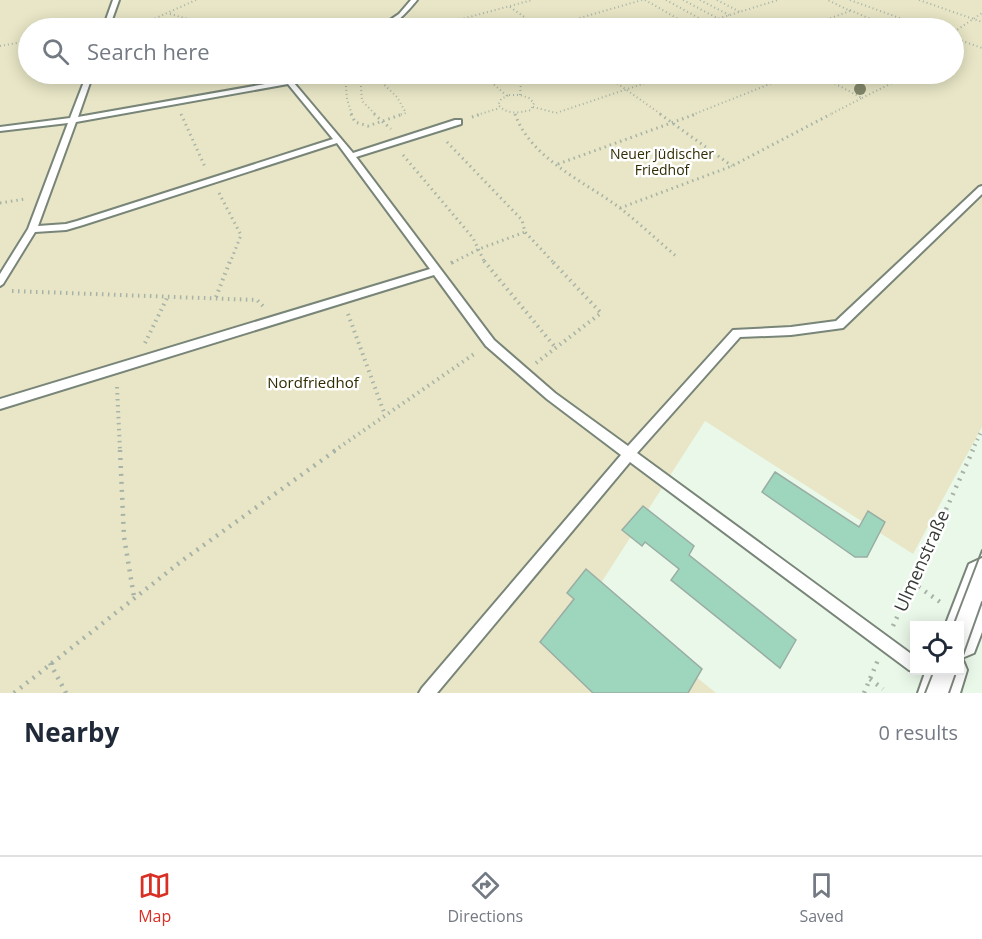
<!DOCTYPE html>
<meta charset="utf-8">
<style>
body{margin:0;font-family:"Open Sans",sans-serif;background:#f2f2f3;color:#1f2937}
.controls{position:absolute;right:18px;bottom:18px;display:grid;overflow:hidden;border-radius:0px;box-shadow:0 3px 15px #0003}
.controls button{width:54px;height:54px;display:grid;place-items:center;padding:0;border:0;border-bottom:2px solid #e0e1e3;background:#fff;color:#1f2937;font:30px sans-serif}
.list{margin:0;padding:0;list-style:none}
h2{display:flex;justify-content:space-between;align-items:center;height:78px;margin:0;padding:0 24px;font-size:26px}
h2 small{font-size:20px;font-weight:400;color:#747a83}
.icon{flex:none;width:33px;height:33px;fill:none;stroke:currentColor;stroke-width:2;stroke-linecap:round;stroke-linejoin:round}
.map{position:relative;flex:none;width:982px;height:693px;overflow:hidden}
.search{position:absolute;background:#fff;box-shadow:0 3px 15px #0003;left:18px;right:18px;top:18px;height:66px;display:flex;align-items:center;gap:15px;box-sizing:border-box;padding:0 21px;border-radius:33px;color:#747a83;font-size:22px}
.sheet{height:162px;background:#fff}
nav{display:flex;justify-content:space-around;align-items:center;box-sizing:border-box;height:84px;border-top:2px solid #e0e1e3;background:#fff;font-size:16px;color:#747a83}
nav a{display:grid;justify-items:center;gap:3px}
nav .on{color:#d93025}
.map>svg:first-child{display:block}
.green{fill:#e8e6c6;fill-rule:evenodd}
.building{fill:#9ed6bd;stroke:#9aada4;stroke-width:1.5}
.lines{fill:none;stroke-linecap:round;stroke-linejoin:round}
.service-casing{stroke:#788578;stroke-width:4}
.secondary-casing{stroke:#788578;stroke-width:4}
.path-far3{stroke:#a8b3a7;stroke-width:2;stroke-dasharray:1 3;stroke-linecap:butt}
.path-far2{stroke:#a8b3a7;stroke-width:3;stroke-dasharray:1.5 4;stroke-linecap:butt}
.path-far1{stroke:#a8b3a7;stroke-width:4;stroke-dasharray:1.5 4.5;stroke-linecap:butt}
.path{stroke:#a8b3a7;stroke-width:4.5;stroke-dasharray:2 6;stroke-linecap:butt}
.service{fill:#fff;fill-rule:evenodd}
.secondary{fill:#fff;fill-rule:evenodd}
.tram{stroke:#7d867d;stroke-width:2}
.tree{fill:#84886a}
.labels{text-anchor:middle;stroke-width:5;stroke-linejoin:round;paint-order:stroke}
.far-park-label{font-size:14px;fill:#302c02;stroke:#fff}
.park-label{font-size:15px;fill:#302c02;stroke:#fff}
.near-street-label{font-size:18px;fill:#363b36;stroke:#fff}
</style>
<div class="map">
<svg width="982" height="693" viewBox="0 0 982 693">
<rect width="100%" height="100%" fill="#eaf8e9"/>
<path class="green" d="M0 0H982V427L913 554 705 421 594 594 716 693H0ZM28 28H954V74H28Z"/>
<path class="building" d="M775 472 859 527 868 511 885 522 867 557H855L762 492Z
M643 506 694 546 689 555 796 640 780 668 671 580 679 569 645 542 642 546 622 530Z
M586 569 702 669 688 693H593L540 642 574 599 567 593Z"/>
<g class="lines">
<g class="service-casing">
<path id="service" d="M113 0H119L109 28H103Z
M411 0H417C408 11 394 28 378 28L399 14Z
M87 74H93L78 117 288 80 303 74H310L309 75 294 83 353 153 455 120H461V124L356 157 494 340 555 393 628 446 733 330 791 327 836 321 979 187 982 186V194L843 328 791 335 740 337 637 453 914 656V670H919L914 672 909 670 630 462 437 693H419L422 688 621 455 547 399 486 346 434 275 0 409V399L430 269 337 143 83 225 66 230 35 232 3 284 0 286V274L28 229 68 123 0 131V127L70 118ZM288 84 333 139 77 221 66 224 38 226 76 122Z"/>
</g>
<g class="secondary-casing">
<path id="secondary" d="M982 558V632L974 653 962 658 967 670 960 693H918L926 670H960V626H945L969 564Z"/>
</g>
<path class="path-far3" d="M645 0 692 27
M666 0 706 22
M683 0 719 19
M700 0 729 15
M717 0 740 12
M850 0 927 28
M919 0 982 22
M510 7 540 28
M850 10 891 28
M170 14 221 28
M717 20 733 28
M124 26 147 22 196 0
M429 28 532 0
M545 28 642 0
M688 28 778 0
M804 28 850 11 828 0
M954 32 982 13
M954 38 982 48
M0 46 28 41
M345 74 347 99 352 115
M360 74 362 101 376 115
M373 74 397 97 406 113 399 115
M482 74 507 96
M604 74 662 115
M817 74 862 98 829 115
M509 95H520L529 98 534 103 531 110C518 113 508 115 498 105L501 99Z
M520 95 521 82 547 74
M862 98 910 74
M533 107 556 113 672 74
M477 115 500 108
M692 115 795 74"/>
<path class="path-far2" d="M181 114 205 167
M351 114 355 122 368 126 403 114
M374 114 391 129
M515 114C531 159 584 181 620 208 639 223 657 240 676 256
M660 114 732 166
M472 117 481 114
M447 142 522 220 525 232 554 263
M403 155 473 238 485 263
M558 164 696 114
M219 193 241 235 230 263
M0 203 25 199
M620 208 732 166 831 114
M452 263 479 249 525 232"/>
<path class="path-far1" d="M484 261 555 347
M451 263 455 261
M12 291 257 300 263 306
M216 297 230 261
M348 314 385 415
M145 343 167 298
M536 363 601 313 552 261
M117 387 120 451
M334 451 477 352
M972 451 982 430"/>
<path class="path" d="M120 450 124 537 134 597
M912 582 940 602
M893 626 973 450
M50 663 66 693
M870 679 883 689
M14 693 183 560 336 450
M864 693 878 660"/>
<use href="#service" class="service"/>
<use href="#secondary" class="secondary"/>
<path class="tram" d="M953 626 982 550
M960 664 982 602
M925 693 934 670
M949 693 957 670"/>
</g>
<circle class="tree" cx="860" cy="89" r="6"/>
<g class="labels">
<g class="far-park-label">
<text x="662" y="159">Neuer Jüdischer<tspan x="662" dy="16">Friedhof</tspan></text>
</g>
<g class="park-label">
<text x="313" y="388">Nordfriedhof</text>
</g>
<g class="near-street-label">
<text transform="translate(922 561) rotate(-66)" y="6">Ulmenstraße</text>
</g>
</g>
</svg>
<div class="controls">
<button><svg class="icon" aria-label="locate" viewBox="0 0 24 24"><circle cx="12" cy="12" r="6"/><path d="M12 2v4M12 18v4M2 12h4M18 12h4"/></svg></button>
</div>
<div class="search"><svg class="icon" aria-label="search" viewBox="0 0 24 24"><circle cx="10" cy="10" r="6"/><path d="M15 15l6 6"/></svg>Search here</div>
</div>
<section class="sheet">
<h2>Nearby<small>0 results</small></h2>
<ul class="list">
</ul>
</section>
<nav>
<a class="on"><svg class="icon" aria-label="map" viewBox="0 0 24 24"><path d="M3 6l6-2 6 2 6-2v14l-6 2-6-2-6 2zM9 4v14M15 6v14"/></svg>Map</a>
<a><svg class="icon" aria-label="directions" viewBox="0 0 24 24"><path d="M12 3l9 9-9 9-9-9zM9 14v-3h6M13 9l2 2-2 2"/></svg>Directions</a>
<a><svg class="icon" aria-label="saved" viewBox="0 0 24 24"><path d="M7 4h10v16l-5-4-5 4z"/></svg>Saved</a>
</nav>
